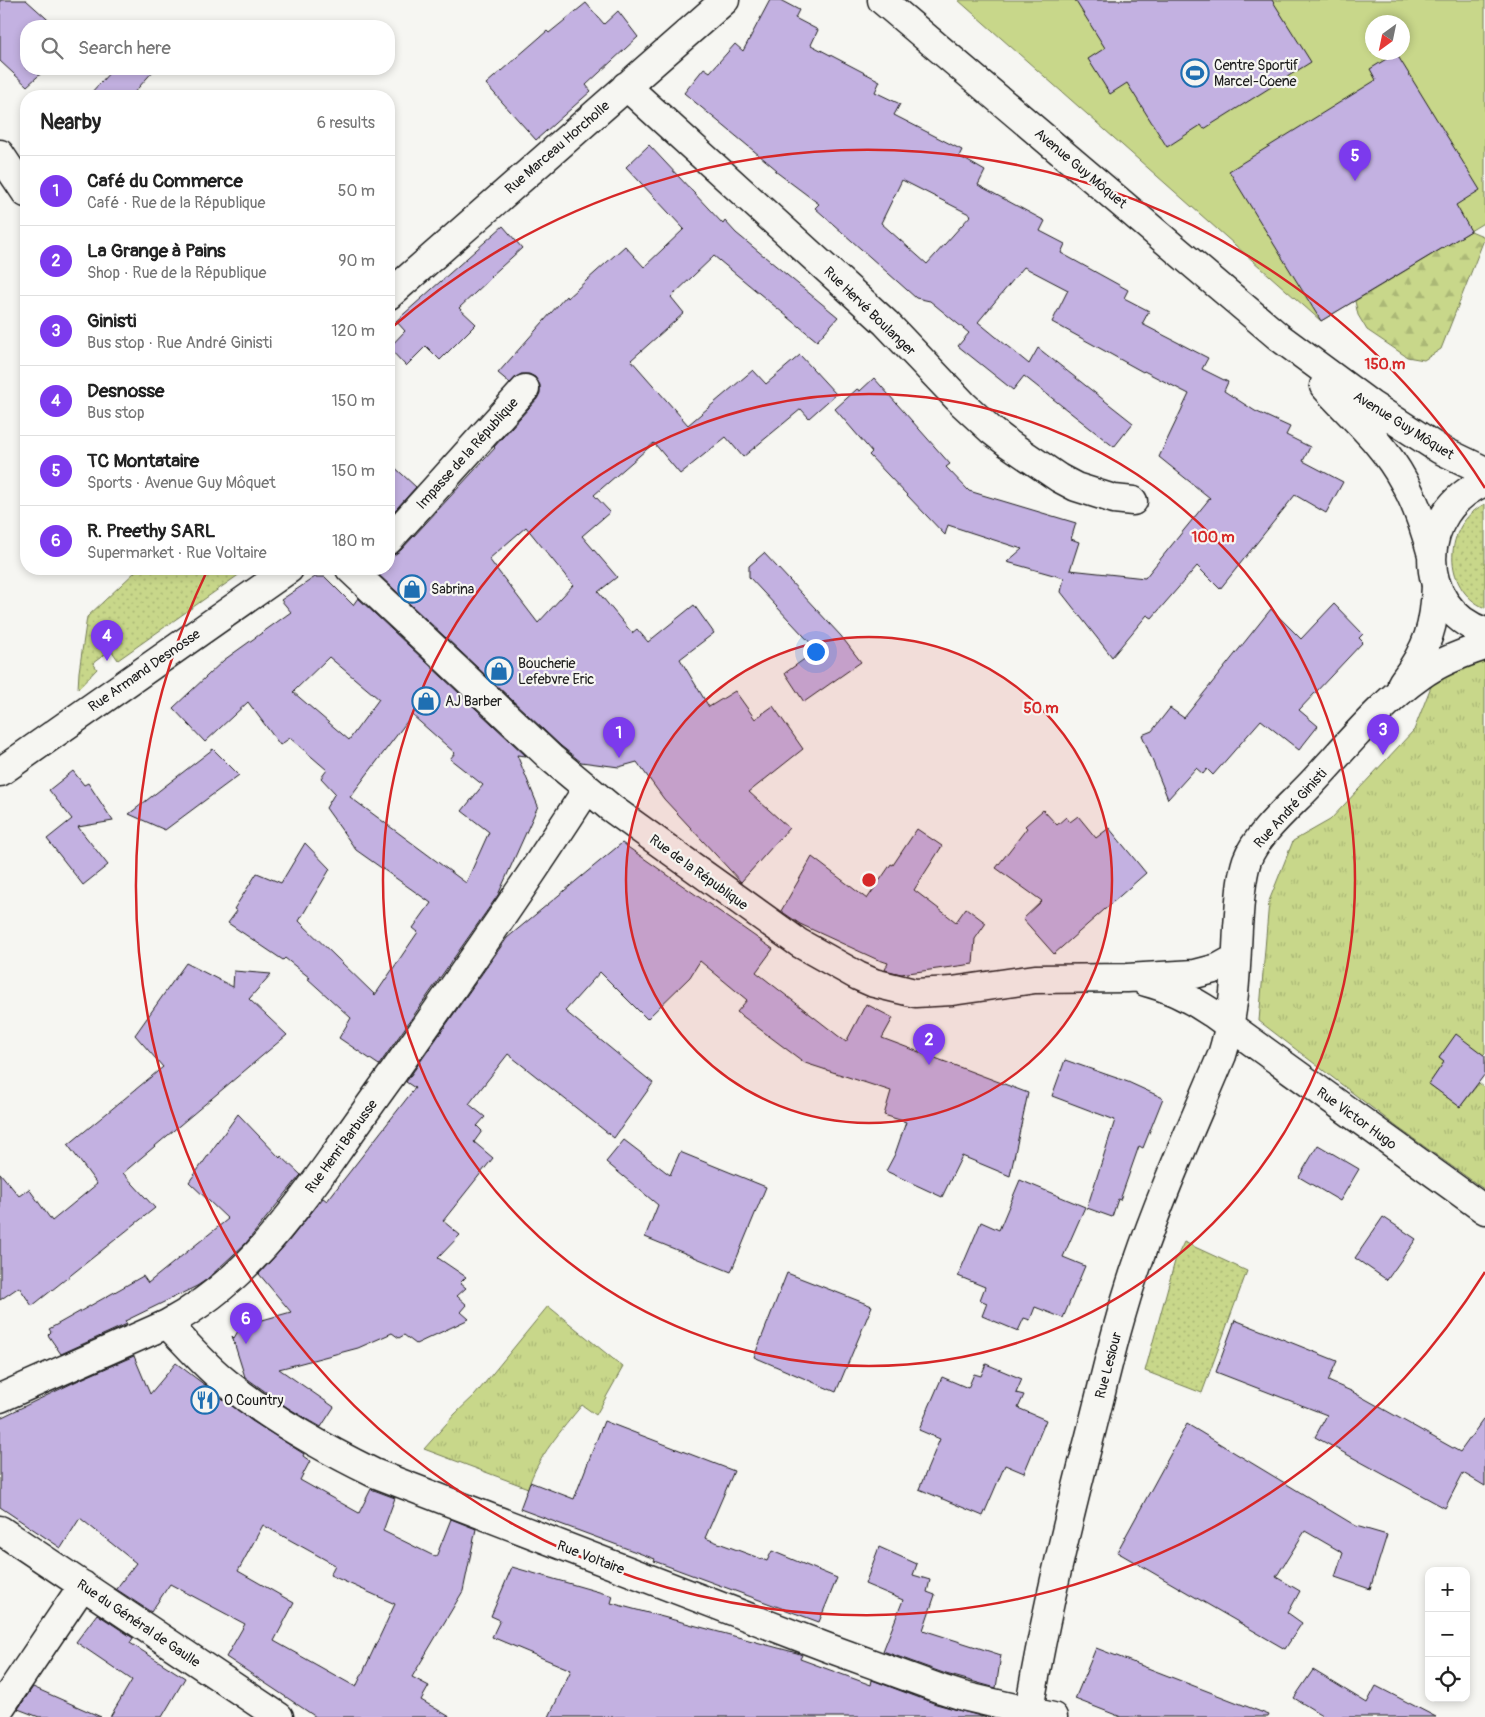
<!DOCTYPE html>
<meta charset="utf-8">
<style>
body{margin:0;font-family:Pangolin,sans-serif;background:#f2f2f2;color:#222}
.controls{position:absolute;right:15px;bottom:15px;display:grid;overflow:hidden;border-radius:10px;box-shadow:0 2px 8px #0003}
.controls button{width:45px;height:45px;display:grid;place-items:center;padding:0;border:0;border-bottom:1px solid #e0e0e0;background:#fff;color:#222;font:25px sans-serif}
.compass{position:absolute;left:1365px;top:15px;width:45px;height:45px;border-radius:50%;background:#fff;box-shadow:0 2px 8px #0003;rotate:213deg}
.you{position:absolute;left:815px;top:651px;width:18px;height:18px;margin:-12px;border:4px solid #fff;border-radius:50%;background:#1a73e8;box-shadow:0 0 0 8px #1a73e833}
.badge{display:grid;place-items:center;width:32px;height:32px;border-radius:50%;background:#7c3aed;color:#fff;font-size:16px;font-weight:700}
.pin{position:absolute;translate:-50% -41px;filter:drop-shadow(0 1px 2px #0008)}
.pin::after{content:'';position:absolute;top:26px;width:18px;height:15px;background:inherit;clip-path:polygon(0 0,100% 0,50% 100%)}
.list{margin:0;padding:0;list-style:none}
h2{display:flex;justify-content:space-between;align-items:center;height:65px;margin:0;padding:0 20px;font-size:21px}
h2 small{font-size:16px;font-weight:400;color:#767676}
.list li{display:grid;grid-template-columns:32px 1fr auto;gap:15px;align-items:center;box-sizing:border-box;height:70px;padding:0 20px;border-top:1px solid #e0e0e0}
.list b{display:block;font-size:19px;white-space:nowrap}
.list p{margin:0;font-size:16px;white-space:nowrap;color:#767676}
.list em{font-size:16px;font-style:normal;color:#767676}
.icon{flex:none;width:28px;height:28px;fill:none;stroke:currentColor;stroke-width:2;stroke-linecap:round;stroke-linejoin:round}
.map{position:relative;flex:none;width:1485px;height:1717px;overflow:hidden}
.search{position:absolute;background:#fff;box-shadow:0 2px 8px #0003;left:20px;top:20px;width:375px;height:55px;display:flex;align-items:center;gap:12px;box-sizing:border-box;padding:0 18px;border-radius:20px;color:#767676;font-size:19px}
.panel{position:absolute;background:#fff;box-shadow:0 2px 8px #0003;left:20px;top:90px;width:375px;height:485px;border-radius:20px}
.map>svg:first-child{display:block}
.grass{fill:url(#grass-dots);stroke:#727a53}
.forest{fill:url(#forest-firs);stroke:#727a53}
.park{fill:url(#park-tufts);stroke:#727a53}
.pitch{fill:#c8d78a;stroke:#727a53;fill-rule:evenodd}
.building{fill:#c3b1e1;stroke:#1c1c1c;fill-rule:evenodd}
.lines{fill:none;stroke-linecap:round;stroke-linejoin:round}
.minor-casing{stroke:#1c1c1c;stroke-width:31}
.secondary-casing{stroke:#1c1c1c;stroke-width:31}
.minor{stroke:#f6f6f2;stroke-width:28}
.secondary{stroke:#f6f6f2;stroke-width:28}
.ring{fill:none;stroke:#d62828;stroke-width:2.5}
.labels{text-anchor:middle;stroke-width:4.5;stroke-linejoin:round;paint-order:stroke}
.poi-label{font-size:14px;fill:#1c1c1c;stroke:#f6f6f2;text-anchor:start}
.street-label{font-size:14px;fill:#1c1c1c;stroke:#f6f6f2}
.centre{fill:#d62828;stroke:#f6f6f2;stroke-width:2.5}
.ring-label{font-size:15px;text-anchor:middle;font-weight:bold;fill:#d62828;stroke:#f6f6f2;stroke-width:4.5;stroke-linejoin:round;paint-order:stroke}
</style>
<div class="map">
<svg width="1485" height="1717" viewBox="0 0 1485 1717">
<defs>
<pattern id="grass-dots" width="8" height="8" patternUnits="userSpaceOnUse" patternTransform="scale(1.25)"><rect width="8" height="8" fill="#c8d78a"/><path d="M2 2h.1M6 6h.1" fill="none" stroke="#abb876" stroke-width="1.8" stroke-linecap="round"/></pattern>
<pattern id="forest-firs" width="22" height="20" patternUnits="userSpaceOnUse" patternTransform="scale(1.25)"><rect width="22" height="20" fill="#c8d78a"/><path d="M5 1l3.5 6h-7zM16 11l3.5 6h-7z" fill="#abb876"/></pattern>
<pattern id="park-tufts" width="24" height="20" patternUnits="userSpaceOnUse" patternTransform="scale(1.25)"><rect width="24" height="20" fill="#c8d78a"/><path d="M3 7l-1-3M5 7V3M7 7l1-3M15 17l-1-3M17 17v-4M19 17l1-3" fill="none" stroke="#abb876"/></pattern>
</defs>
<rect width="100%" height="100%" fill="#f6f6f2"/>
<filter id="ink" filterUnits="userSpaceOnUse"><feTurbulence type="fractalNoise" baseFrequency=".02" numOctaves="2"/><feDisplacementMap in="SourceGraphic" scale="10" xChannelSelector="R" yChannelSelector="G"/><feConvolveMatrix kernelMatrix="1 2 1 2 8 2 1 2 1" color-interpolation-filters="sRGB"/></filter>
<g filter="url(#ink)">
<path class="grass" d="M1485 504V608C1441 589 1443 524 1485 504Z
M138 569H247L118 660 111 650 93 663 97 669 78 689 79 672 87 617Z
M1184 1242 1247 1271 1202 1393 1145 1371 1175 1261Z"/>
<path class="forest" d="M1471 231 1485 237 1441 349 1424 360 1407 357 1367 330 1358 315 1355 301Z"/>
<path class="park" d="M1485 659V1053L1483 1055 1456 1035 1439 1058 1444 1062 1429 1084 1460 1107 1479 1083 1485 1088V1190L1397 1127 1259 1021 1269 901 1293 841 1330 820 1414 730 1432 684 1469 661Z
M548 1306 623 1367 596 1415 582 1405C561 1431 538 1456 528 1488L424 1449 455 1414 475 1395Z"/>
<path class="pitch" d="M958 0H1485V222L1321 321ZM1372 22H1402V52H1372Z"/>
<path class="building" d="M0 0H26L55 26H26V69H46L27 86 0 61Z
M770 0H780L799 10 795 18 818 30 811 45 880 81 875 92 900 104 894 115 962 150 959 156 985 171 978 185 1045 221 1040 231 1065 244 1061 253 1128 290 1124 298 1149 311 1142 324 1208 358 1202 369 1228 382 1224 391 1255 411 1290 427 1286 435 1310 447 1303 461 1343 482 1326 513 1295 495 1220 589 1197 566 1152 618 1147 615 1112 657 1061 592 1064 578 1007 562 1022 549 948 525 945 535 869 455 872 452 835 409 857 389 860 391 874 378 950 464 946 467 969 491 1076 523 1071 539 1079 542 1070 570 1145 578 1210 498 1159 457 1189 394 1144 371 1143 372 1052 322 1068 290 1024 267 978 322 1029 364 1038 348 1133 423 1114 447 1024 376 1013 390 958 346 969 333 930 301 916 298 815 208 819 204 775 171 777 170 684 93 704 68 710 72 735 44 743 51ZM902 180 971 215 927 264 881 223Z
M1075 0H1272L1311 62 1204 129 1201 125 1167 147 1127 83 1110 94 1088 59 1105 48Z
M586 3 604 24 618 11 638 37 586 85 591 91 536 140 486 84 547 31 549 33Z
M1396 53 1480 190 1456 205 1471 231 1321 321 1229 171 1376 80 1370 69Z
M113 69H155L131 96H88Z
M649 145 723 224 725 221 736 233 838 317 817 341 714 256 671 297 684 313 631 360 688 425 753 370 766 384 800 355 836 394 809 418 801 409 743 457 726 437 680 474 654 443 594 495 610 512 582 536 617 577 598 592 632 633 637 629 648 642 694 605 714 633 680 659 709 707 735 691 755 719 773 706 803 749 749 792 789 828 741 882 664 799 637 762 619 767 581 762 561 746 378 574 383 569H389V555H394L401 550 495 448 494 447 537 399 540 393V385L535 377 529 374H521L510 383 498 373 566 296 567 298 625 246 644 267 684 229 626 167ZM526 527 573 585 538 623 489 559Z
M503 226 522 248 490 277 491 278 459 308 476 324 440 360 426 346 406 366 389 348 405 331 396 321Z
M389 462 416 487 389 517Z
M764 553 841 636 861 662 804 702 785 673 817 650 749 577V566Z
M315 577H325L353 605 358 598 526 756 517 755 538 806 498 895 379 1065 339 1038 351 1018 307 978H310L285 958 283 960 228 923 237 911 234 909 257 873 281 883 305 843 330 869 299 921 375 995 418 932 413 928 431 903 356 850 326 808 335 793 321 778 327 770 290 738 280 745 248 702 205 742 173 708 224 660 291 612 281 600ZM329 657 379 699 349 740 293 692ZM412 715 455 753 450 759 483 785 462 811 489 832 466 883 350 797Z
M1334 604 1363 634 1359 638 1363 642 1299 710 1318 726 1299 750 1261 720 1213 775 1207 769 1203 774 1196 768 1168 799 1142 735 1152 731 1170 708 1184 718 1271 609 1301 639Z
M213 749 239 775 165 830 129 814Z
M73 771 84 785 88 783 113 821 78 827 108 865 83 885 47 839 72 819 49 790Z
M1043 810 1057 825 1066 817 1070 822 1078 816 1096 838 1109 828 1146 873 1054 954 1023 919 1042 901 996 868 1027 828 1025 826Z
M917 829 942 846 914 890 956 922 966 908 986 923 975 939 973 964 901 974 885 970 888 963 876 959 800 924 781 911 812 857 867 899 891 864 893 865Z
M622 843 773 949 756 972 846 1042 866 1004 893 1018 882 1038 1028 1093 1010 1176 962 1156 942 1197 886 1171 895 1154 906 1122 884 1115 891 1091 805 1063 737 1012 747 1000 700 961 690 977 647 1019 600 972 565 1011 653 1083 614 1138 508 1054 469 1104 485 1117 477 1126 482 1131 474 1142 493 1158 443 1221 460 1235 438 1258 466 1277 460 1283 466 1288 457 1296 467 1305 461 1312 469 1319 416 1344 404 1335 399 1338 392 1333 358 1348 279 1369 334 1407 321 1427 288 1408 245 1377 232 1336 234 1338 241 1326 291 1312 259 1274 288 1242 323 1198 327 1201 415 1088 406 1082 507 938Z
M186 963 233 987 234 971 271 974 249 999 287 1035 123 1173 155 1208 32 1306 19 1287 0 1300V1173L19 1196 29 1189 52 1221 97 1184 68 1145 163 1067 135 1035Z
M1456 1034 1485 1056V1074L1460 1107 1429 1084 1444 1062 1439 1058Z
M1065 1060 1128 1082 1163 1098 1143 1148 1139 1146 1120 1200 1118 1199 1112 1217 1087 1208 1115 1120 1052 1096Z
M238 1114 280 1158 281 1156 301 1175 299 1177 246 1243 206 1280 197 1286 125 1321 127 1324 61 1354 48 1335 51 1332 49 1329 143 1276 148 1283 228 1219 189 1182Z
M624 1140 670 1175 680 1152 766 1187 731 1272 645 1237 658 1205 606 1162Z
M1318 1145 1359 1169 1340 1201 1299 1177Z
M1020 1180 1085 1207 1063 1257 1085 1266 1063 1318 1035 1307 1030 1320 1024 1318 1018 1331 982 1316 987 1303 980 1300 985 1287 958 1276 981 1222 999 1230Z
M1383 1217 1416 1239 1387 1280 1355 1258Z
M787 1273 872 1306 836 1392 754 1357Z
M1235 1320 1337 1361 1328 1381 1351 1391 1460 1452 1485 1417V1486L1463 1473 1445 1508 1315 1437 1327 1415 1216 1372Z
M134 1356 150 1394 176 1363 252 1421 304 1454 303 1456 310 1461 300 1480 359 1513 371 1489 395 1498 383 1531 436 1557 451 1519 476 1529 463 1591 412 1677 429 1686 421 1700 450 1717H316L226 1657 245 1624 170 1584 151 1612 116 1589 136 1563 80 1518 61 1548 0 1507V1418L79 1380ZM263 1525 335 1565 330 1575 395 1604 356 1687 274 1641 294 1603 238 1571Z
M986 1364 1022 1379 1016 1393 1024 1395 1018 1408 1046 1420 1024 1473 1005 1465 983 1516 919 1489 940 1439 919 1430 942 1377 968 1388 974 1374 981 1376Z
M604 1421 734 1471 705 1538 767 1561 772 1551 837 1578 819 1622 689 1574 654 1561 655 1559 520 1509 530 1482 574 1499Z
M1187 1424 1356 1526 1387 1535 1370 1589 1335 1577 1343 1553 1305 1531 1276 1577 1300 1591 1288 1613 1302 1623 1285 1649 1117 1552Z
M879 1547 917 1564 913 1575 930 1580 927 1592 935 1595 923 1630 1001 1655 996 1688 946 1674 883 1651 903 1600 865 1584Z
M512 1567 613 1596 611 1603 797 1653 802 1655 800 1659 871 1685 872 1680 936 1704 984 1717H549L571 1670 492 1637 500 1620 491 1616Z
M97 1614 133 1638 130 1643 185 1678 162 1717H110L132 1680 76 1642Z
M1096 1648 1269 1715 1268 1717H1121L1075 1699Z
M1313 1670 1367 1703 1376 1686 1436 1717H1325L1294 1698Z
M33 1687 101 1717H39L18 1709Z"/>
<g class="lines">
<g class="minor-casing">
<path id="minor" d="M626 86 886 323 963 404 991 430 1009 444 1059 478 1076 487 1114 499 1133 501
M0 154 26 193
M389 295 725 0
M389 540 525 389
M350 569 551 758 611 808 799 943 858 976 874 983 915 993 952 991 1035 979 1127 978 1195 974 1218 968 1236 958
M1402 683C1428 648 1435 626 1436 584
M0 772 289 569
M1146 982C1170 988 1191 999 1212 1013L1485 1210
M167 1324C187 1344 205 1366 227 1383 271 1419 323 1448 374 1473L826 1647 941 1689 963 1696 1053 1717
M0 1398 167 1324C238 1286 283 1227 329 1163 350 1133 371 1103 393 1073 459 980 525 886 587 789
M0 1530 279 1717
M0 1708 83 1585
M1028 1717C1043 1623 1065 1532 1089 1440 1104 1382 1117 1322 1137 1265 1161 1194 1193 1124 1222 1055 1235 1014 1236 970 1238 927 1240 905 1240 881 1247 860 1256 835 1291 805 1310 785 1344 749 1380 704 1420 676 1439 662 1463 653 1485 646"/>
</g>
<g class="secondary-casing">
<path id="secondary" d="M882 0 1279 337 1371 405 1439 449 1485 471
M1324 386C1351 416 1384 444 1403 480 1417 504 1425 529 1432 555
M1485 482C1416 510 1413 607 1485 632"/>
</g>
<use href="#minor" class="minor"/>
<use href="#secondary" class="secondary"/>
</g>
</g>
<circle cx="869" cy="880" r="243" fill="#d62828" fill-opacity=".12"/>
<g class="ring">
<circle cx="869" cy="880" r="243"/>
<circle cx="869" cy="880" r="486"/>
<path d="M1485 1272A730 730 0 0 1 207 571M390 329A730 730 0 0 1 1485 488"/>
</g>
<defs>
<g id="stadium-ring" transform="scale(1.4375)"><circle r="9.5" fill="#f6f6f2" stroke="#1f6fb2" stroke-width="1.5"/><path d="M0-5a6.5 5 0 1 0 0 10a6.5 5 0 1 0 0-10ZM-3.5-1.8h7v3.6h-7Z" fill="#1f6fb2"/></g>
<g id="shop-ring" transform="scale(1.4375)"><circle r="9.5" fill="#f6f6f2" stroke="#1f6fb2" stroke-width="1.5"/><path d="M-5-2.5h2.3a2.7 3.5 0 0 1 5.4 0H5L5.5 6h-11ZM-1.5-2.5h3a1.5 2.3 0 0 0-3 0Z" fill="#1f6fb2"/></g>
<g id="restaurant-ring" transform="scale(1.4375)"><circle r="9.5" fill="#f6f6f2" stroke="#1f6fb2" stroke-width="1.5"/><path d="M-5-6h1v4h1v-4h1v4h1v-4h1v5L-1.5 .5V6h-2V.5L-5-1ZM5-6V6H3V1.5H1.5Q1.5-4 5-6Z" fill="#1f6fb2"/></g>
</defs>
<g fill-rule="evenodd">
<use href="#stadium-ring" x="1195" y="73"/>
<use href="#shop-ring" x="412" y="589"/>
<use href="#shop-ring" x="499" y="671"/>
<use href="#shop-ring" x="426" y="701"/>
<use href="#restaurant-ring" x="205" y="1400"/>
</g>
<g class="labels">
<g class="poi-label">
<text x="1214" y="70">Centre Sportif<tspan x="1214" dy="16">Marcel-Coene</tspan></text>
<text x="431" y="594">Sabrina</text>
<text x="518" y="668">Boucherie<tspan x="518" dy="16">Lefebvre Eric</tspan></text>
<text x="445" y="706">AJ Barber</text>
<text x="224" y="1405">O Country</text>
</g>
<g class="street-label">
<text transform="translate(557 147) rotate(-41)" y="5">Rue Marceau Horcholle</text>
<text transform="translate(1081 168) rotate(40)" y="5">Avenue Guy Môquet</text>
<text transform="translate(870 311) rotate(44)" y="5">Rue Hervé Boulanger</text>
<text transform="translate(1404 425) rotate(32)" y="5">Avenue Guy Môquet</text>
<text transform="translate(467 453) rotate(-48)" y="5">Impasse de la République</text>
<text transform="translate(144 670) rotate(-35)" y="5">Rue Armand Desnosse</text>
<text transform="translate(1290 808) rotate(-48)" y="5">Rue André Ginisti</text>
<text transform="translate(699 872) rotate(36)" y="5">Rue de la République</text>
<text transform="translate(1357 1118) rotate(36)" y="5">Rue Victor Hugo</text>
<text transform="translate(341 1146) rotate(-54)" y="5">Rue Henri Barbusse</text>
<text transform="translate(1108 1365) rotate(-75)" y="5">Rue Lesiour</text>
<text transform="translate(591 1557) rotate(21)" y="5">Rue Voltaire</text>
<text transform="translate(139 1623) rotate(34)" y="5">Rue du Général de Gaulle</text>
</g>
</g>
<circle cx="869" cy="880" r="8" class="centre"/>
<g class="ring-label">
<text x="1385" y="369">150 m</text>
<text x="1213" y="542">100 m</text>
<text x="1041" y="713">50 m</text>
</g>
</svg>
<div class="controls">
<button>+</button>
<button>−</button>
<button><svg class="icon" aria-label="locate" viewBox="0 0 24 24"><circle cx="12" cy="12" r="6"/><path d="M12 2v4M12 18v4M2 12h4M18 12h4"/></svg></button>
</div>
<svg class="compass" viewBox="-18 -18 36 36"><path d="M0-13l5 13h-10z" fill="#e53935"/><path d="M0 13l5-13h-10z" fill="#767676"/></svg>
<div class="you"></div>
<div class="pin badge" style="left:619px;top:758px">1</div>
<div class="pin badge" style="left:929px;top:1065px">2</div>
<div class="pin badge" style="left:1383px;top:755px">3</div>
<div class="pin badge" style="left:107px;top:661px">4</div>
<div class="pin badge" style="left:1355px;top:181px">5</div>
<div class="pin badge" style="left:246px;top:1344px">6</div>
<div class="search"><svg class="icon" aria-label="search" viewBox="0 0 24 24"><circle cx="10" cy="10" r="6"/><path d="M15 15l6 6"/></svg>Search here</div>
<section class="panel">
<h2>Nearby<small>6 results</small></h2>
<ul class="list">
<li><span class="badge">1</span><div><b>Café du Commerce</b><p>Café · Rue de la République</p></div><em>50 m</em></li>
<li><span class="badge">2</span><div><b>La Grange à Pains</b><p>Shop · Rue de la République</p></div><em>90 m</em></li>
<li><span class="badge">3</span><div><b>Ginisti</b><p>Bus stop · Rue André Ginisti</p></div><em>120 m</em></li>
<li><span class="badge">4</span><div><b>Desnosse</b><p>Bus stop</p></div><em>150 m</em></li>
<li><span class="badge">5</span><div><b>TC Montataire</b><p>Sports · Avenue Guy Môquet</p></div><em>150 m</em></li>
<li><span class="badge">6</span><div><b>R. Preethy SARL</b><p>Supermarket · Rue Voltaire</p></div><em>180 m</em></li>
</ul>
</section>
</div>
